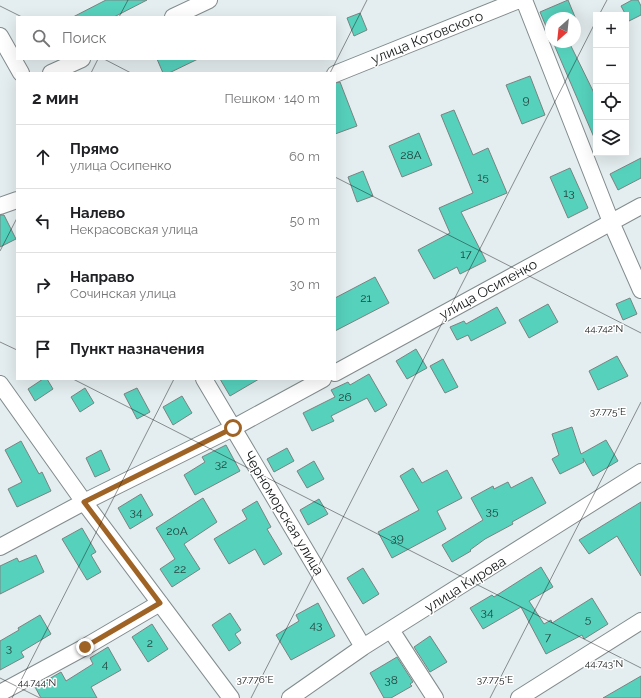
<!DOCTYPE html>
<html lang="ru">
<meta charset="utf-8">
<style>
body{margin:0;font-family:Raleway,sans-serif;background:#f2f2f2;color:#202124}
.controls{position:absolute;right:12px;top:12px;display:grid;overflow:hidden;border-radius:0px;box-shadow:0 4px 16px #0002}
.controls button{width:36px;height:36px;display:grid;place-items:center;padding:0;border:0;border-bottom:1px solid #e0e0e0;background:#fff;color:#202124;font:20px sans-serif}
.compass{position:absolute;left:545px;top:12px;width:36px;height:36px;border-radius:50%;background:#fff;box-shadow:0 4px 16px #0002;rotate:207deg}
.stop{position:absolute;width:12px;height:12px;margin:-9px;border:3px solid #9f6425;border-radius:50%;background:#fff}
.stop.end{background:#9f6425;border-color:#fff;box-shadow:0 1px 4px #0008}
.list{margin:0;padding:0;list-style:none}
h2{display:flex;justify-content:space-between;align-items:center;height:52px;margin:0;padding:0 16px;font-size:17px}
h2 small{font-size:13px;font-weight:400;color:#757577}
.list li{display:grid;grid-template-columns:26px 1fr auto;gap:12px;align-items:center;box-sizing:border-box;height:64px;padding:0 16px;border-top:1px solid #e0e0e0}
.list b{display:block;font-size:15px;white-space:nowrap}
.list p{margin:0;font-size:13px;white-space:nowrap;color:#757577}
.list em{font-size:13px;font-style:normal;color:#757577}
.icon{flex:none;width:22px;height:22px;fill:none;stroke:currentColor;stroke-width:2;stroke-linecap:round;stroke-linejoin:round}
.map{position:relative;flex:none;width:641px;height:698px;overflow:hidden}
.search{position:absolute;background:#fff;box-shadow:0 4px 16px #0002;left:16px;top:16px;width:320px;height:44px;display:flex;align-items:center;gap:10px;box-sizing:border-box;padding:0 14px;border-radius:0px;color:#757577;font-size:15px}
.panel{position:absolute;background:#fff;box-shadow:0 4px 16px #0002;left:16px;top:72px;width:320px;height:308px;border-radius:0px}
.map>svg:first-child{display:block}
.building{fill:#56d1bc;stroke:#7a8381}
.lines{fill:none;stroke-linecap:round;stroke-linejoin:round}
.street-casing{stroke:#828b8c;stroke-width:18}
.street{stroke:#fff;stroke-width:16}
.route{stroke:#9f6425;stroke-width:5}
.ticks{fill:none;stroke:#141718;stroke-width:1;stroke-opacity:0.45}
.labels{text-anchor:middle;stroke-width:3;stroke-linejoin:round;paint-order:stroke}
.number-label{font-size:12px;fill:#244641}
.street-label{font-size:14px;fill:#141718;stroke:#fff}
.ticks-label{font-size:10px;text-anchor:middle;fill:#141718;stroke:#fff;stroke-width:3;stroke-linejoin:round;paint-order:stroke}
</style>
<div class="map">
<svg width="641" height="698" viewBox="0 0 641 698">
<rect width="100%" height="100%" fill="#e4edef"/>
<path class="building" d="M106 0H147L114 17H73Z
M568 0 580 29 575 31V18H551V38L540 12Z
M632 0H638L641 6V15L629 21 621 6Z
M360 13 367 30 354 36 347 18Z
M553 42H569L596 97V142Z
M157 59H198L169 73H163Z
M530 76 545 115 522 124 506 85Z
M340 82 357 126 335 134V83Z
M454 110 473 155 488 148 507 193 461 212 486 261 460 274 457 267 434 279 418 250 450 233 439 208 473 193 441 115Z
M419 133 432 165 402 177 389 146Z
M641 158V178L618 190 610 174Z
M570 168 588 208 568 218 550 177Z
M363 171 373 196 357 202 348 177Z
M0 215H4L16 239 0 247Z
M375 277 389 303 335 331V298Z
M630 298 637 314 623 320 616 304Z
M548 304 558 322 529 338 519 320Z
M497 307 506 323 471 341 468 335 457 340 450 327 464 321 466 324Z
M416 349 427 368 407 379 396 361Z
M617 356 628 376 598 390 589 371Z
M443 359 458 387 445 393 430 366Z
M369 374 387 405 375 412 367 398 331 416 334 421 312 431 303 413 335 397 331 390 348 382 350 385Z
M43 379H47L53 389 35 401 28 389Z
M220 379H259L230 396Z
M85 388 94 403 80 412 71 397Z
M137 388 150 412 137 419 124 394Z
M182 396 192 413 173 425 163 407Z
M572 427 581 454 606 440 618 461 593 476 583 458 584 462 560 474 552 459 559 455 552 434Z
M21 441 39 474 42 472 51 491 17 507 8 489 22 482 5 450Z
M226 445 240 471 195 495 184 475 205 462 202 457Z
M287 448 294 461 274 472 267 459Z
M101 450 110 470 95 477 86 458Z
M314 461 324 479 307 488 297 471Z
M413 468 422 483 447 470 462 498 437 511 446 529 392 558 378 532 419 510 400 476Z
M532 477 546 503 512 522 513 524 485 539 470 550 471 551 452 562 442 545 483 520 471 498 493 486 494 489 508 482 511 488Z
M141 494 153 515 130 529 118 508Z
M203 498 217 522 184 544 200 569 172 587 160 569 175 559 156 528Z
M319 499 328 514 308 525 300 510Z
M257 501 271 527 267 529 282 554 264 565 255 549 229 564 214 539 247 519 242 510Z
M641 502V576L617 536 589 554 579 540Z
M82 528 96 552 91 555 101 572 87 580 62 539Z
M36 555 44 572 0 594V566L17 558 19 562Z
M541 567 553 587 529 601 544 624 551 620 552 623 592 598 608 624 584 639 582 635 546 654 521 607 483 629 470 608 492 595 494 597Z
M363 568 379 594 363 604 347 578Z
M318 603 335 636 291 660 276 635 299 621 296 615Z
M230 613 241 630 235 634 241 643 229 651 212 625Z
M40 615 51 634 21 652 24 657 0 670V641L19 630 18 628Z
M152 624 168 649 148 662 132 637Z
M430 636 447 662 430 672 414 647Z
M108 647 121 670 91 687 97 698H41L35 687 61 672 66 681 93 664 90 658Z
M397 657 413 682 410 684 412 686 391 698H384L370 673Z
M641 676V698H603Z"/>
<g class="lines">
<g class="street-casing">
<path id="street" d="M524 0 611 222 641 290
M173 17 209 0
M0 36 21 73
M51 73 82 59
M335 74 519 0
M0 206 17 200
M335 373 641 206
M204 379 363 647
M0 384 84 502 231 698
M0 547 84 502 233 428 323 379
M391 630 435 698
M0 693 85 647 160 603
M290 698 363 647 641 472
M519 698 641 621"/>
</g>
<use href="#street" class="street"/>
</g>
<g class="lines">
<path class="route" d="M85 647 160 603 84 502 233 428"/>
</g>
<path class="ticks" d="M0 6 22 17M599 15 607 0M119 17 128 0M104 59 131 73M91 73 98 59M330 73 367 0M335 177 641 333M0 251 17 218M0 342 17 350M73 379 641 668M0 678 40 698M12 698 174 379M251 698 596 21M490 698 641 402"/>
<g class="labels">
<g class="number-label">
<text x="526" y="104">9</text>
<text x="411" y="159">28А</text>
<text x="483" y="181">15</text>
<text x="569" y="197">13</text>
<text x="466" y="258">17</text>
<text x="366" y="302">21</text>
<text x="345" y="401">26</text>
<text x="221" y="468">32</text>
<text x="492" y="515">35</text>
<text x="136" y="516">34</text>
<text x="177" y="535">20А</text>
<text x="397" y="542">39</text>
<text x="180" y="573">22</text>
<text x="487" y="616">34</text>
<text x="588" y="623">5</text>
<text x="316" y="629">43</text>
<text x="548" y="641">7</text>
<text x="150" y="647">2</text>
<text x="9" y="652">3</text>
<text x="105" y="668">4</text>
<text x="391" y="684">38</text>
</g>
<g class="street-label">
<text transform="translate(427 37) rotate(-22)" y="5">улица Котовского</text>
<text transform="translate(488 289) rotate(-29)" y="5">улица Осипенко</text>
<text transform="translate(284 513) rotate(59)" y="5">Черноморская улица</text>
<text transform="translate(465 584) rotate(-32)" y="5">улица Кирова</text>
</g>
</g>
<g class="ticks-label">
<text x="604" y="332">44.742°N</text>
<text x="608" y="415">37.775°E</text>
<text x="604" y="667">44.743°N</text>
<text x="255" y="683">37.776°E</text>
<text x="495" y="683">37.775°E</text>
<text x="37" y="686">44.744°N</text>
</g>
</svg>
<div class="controls">
<button>+</button>
<button>−</button>
<button><svg class="icon" aria-label="locate" viewBox="0 0 24 24"><circle cx="12" cy="12" r="6"/><path d="M12 2v4M12 18v4M2 12h4M18 12h4"/></svg></button>
<button><svg class="icon" aria-label="layers" viewBox="0 0 24 24"><path d="M12 4l9 5-9 5-9-5zM3 14l9 5 9-5"/></svg></button>
</div>
<svg class="compass" viewBox="-18 -18 36 36"><path d="M0-13l5 13h-10z" fill="#e53935"/><path d="M0 13l5-13h-10z" fill="#757577"/></svg>
<div class="stop" style="left:233px;top:428px"></div>
<div class="stop end" style="left:85px;top:647px"></div>
<div class="search"><svg class="icon" aria-label="search" viewBox="0 0 24 24"><circle cx="10" cy="10" r="6"/><path d="M15 15l6 6"/></svg>Поиск</div>
<section class="panel">
<h2>2 мин<small>Пешком · 140 m</small></h2>
<ul class="list">
<li><svg class="icon" aria-label="ahead" viewBox="0 0 24 24"><path d="M12 20V5M6 11l6-6 6 6"/></svg><div><b>Прямо</b><p>улица Осипенко</p></div><em>60 m</em></li>
<li><svg class="icon" aria-label="left" viewBox="0 0 24 24"><path d="M17 20v-9H6M10 6l-5 5 5 5"/></svg><div><b>Налево</b><p>Некрасовская улица</p></div><em>50 m</em></li>
<li><svg class="icon" aria-label="right" viewBox="0 0 24 24"><path d="M7 20v-9h11M14 6l5 5-5 5"/></svg><div><b>Направо</b><p>Сочинская улица</p></div><em>30 m</em></li>
<li><svg class="icon" aria-label="arrive" viewBox="0 0 24 24"><path d="M6 21V4h12l-3 4 3 4H6"/></svg><div><b>Пункт назначения</b></div></li>
</ul>
</section>
</div>
